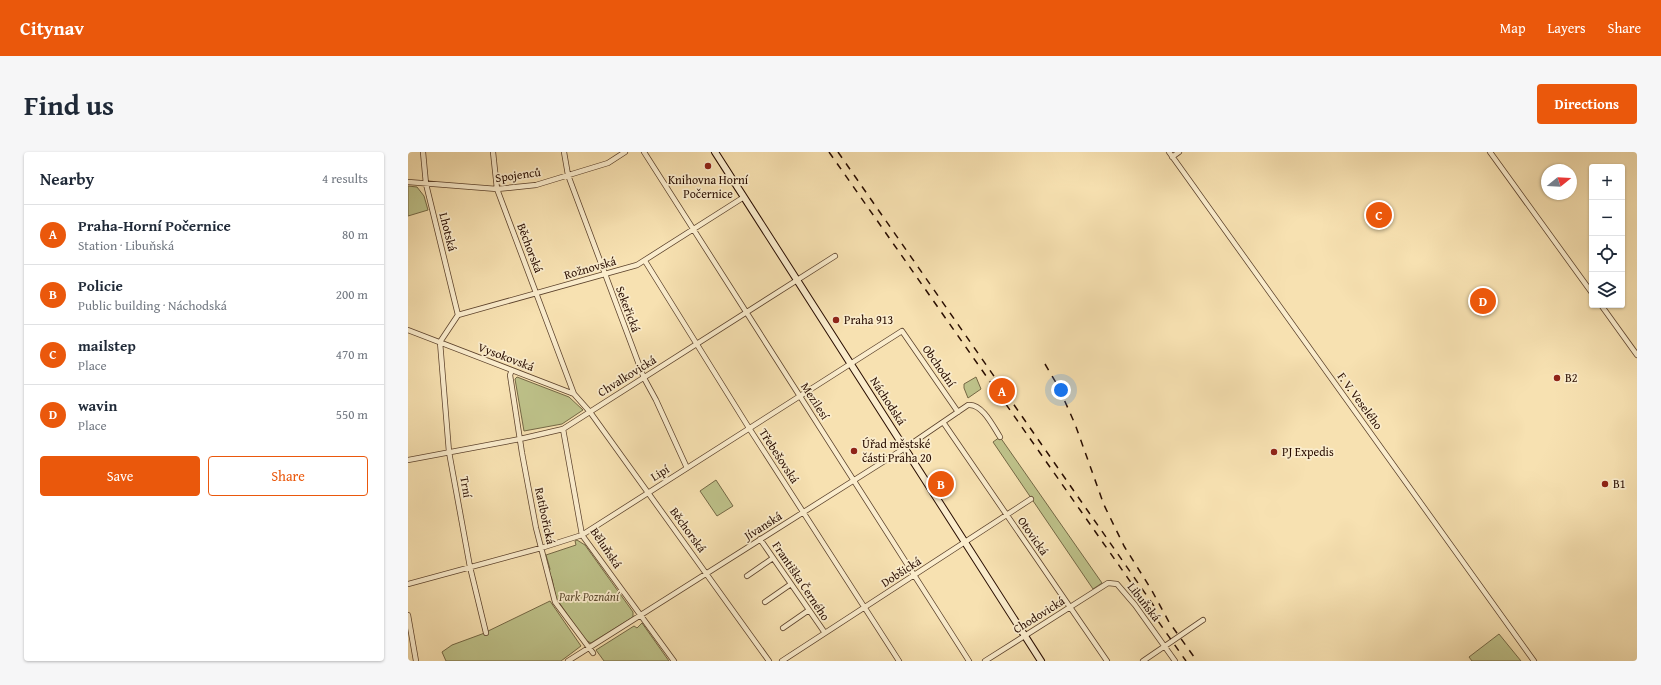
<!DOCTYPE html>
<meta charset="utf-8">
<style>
body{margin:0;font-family:"Gentium Book Plus",serif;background:#f6f6f7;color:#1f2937}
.controls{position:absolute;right:12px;top:12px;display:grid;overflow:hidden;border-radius:4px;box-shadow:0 1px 3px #0004}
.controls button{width:36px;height:36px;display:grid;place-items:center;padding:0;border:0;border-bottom:1px solid #e0e1e3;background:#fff;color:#1f2937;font:20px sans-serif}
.compass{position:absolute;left:1133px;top:12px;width:36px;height:36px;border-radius:50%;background:#fff;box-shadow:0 1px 3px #0004;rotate:72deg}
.you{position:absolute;left:653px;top:238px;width:14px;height:14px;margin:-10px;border:3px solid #fff;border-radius:50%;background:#1a73e8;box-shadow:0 0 0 6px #1a73e833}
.badge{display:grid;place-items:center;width:26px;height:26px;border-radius:50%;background:#ea580c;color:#fff;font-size:13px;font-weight:700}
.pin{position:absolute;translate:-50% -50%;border:2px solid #fff;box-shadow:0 1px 4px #0006}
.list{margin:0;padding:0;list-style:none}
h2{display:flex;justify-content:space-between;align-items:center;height:52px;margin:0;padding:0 16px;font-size:17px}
h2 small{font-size:13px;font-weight:400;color:#747a83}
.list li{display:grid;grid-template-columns:26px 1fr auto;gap:12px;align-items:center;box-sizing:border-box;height:60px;padding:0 16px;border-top:1px solid #e0e1e3}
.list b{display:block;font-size:15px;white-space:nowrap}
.list p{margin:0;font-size:13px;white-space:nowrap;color:#747a83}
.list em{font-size:13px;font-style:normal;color:#747a83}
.actions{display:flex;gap:8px;padding:12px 16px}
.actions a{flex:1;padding:9px 0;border:1px solid #ea580c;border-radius:4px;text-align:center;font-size:14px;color:#ea580c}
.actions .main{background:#ea580c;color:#fff}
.icon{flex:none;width:22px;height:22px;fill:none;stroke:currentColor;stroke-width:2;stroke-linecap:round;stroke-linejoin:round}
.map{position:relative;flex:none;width:1229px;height:509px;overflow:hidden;border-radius:4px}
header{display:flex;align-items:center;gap:24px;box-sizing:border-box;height:56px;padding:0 20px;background:#ea580c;color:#fff}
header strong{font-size:19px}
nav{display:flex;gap:22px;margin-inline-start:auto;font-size:14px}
.intro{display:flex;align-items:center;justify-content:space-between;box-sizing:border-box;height:96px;padding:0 24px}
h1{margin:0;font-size:28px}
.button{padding:10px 18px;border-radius:4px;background:#ea580c;color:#fff;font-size:14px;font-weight:700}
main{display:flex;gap:24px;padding:0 24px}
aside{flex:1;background:#fff;border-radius:4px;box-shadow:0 1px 3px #0004}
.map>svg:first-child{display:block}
.green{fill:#bec28a;stroke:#746845}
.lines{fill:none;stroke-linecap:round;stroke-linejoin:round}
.minor-casing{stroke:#5c422c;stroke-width:6}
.secondary-casing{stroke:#290d00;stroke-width:8}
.minor{stroke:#faeccc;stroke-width:4.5}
.secondary{stroke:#faeccc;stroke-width:6}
.rail{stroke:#290d00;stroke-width:1.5;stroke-dasharray:7 7;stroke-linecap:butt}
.poi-dot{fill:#8f2418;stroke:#faeccc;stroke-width:1.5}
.labels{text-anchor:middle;stroke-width:3.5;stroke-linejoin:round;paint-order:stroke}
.street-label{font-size:12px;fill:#290d00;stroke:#faeccc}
.poi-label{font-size:12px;fill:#290d00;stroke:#faeccc;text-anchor:start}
.park-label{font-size:12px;font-style:italic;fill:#5d4c30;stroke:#faeccc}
</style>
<header>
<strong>Citynav</strong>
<nav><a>Map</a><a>Layers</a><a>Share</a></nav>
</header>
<div class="intro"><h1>Find us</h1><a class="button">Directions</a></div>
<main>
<aside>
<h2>Nearby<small>4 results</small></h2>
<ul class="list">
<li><span class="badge">A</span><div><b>Praha-Horní Počernice</b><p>Station · Libuňská</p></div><em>80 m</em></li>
<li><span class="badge">B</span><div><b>Policie</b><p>Public building · Náchodská</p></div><em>200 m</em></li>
<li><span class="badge">C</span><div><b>mailstep</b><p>Place</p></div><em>470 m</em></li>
<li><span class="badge">D</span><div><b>wavin</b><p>Place</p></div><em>550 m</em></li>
</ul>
<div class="actions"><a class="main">Save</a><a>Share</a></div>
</aside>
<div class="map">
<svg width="1229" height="509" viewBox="0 0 1229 509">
<rect width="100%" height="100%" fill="#f7e1b1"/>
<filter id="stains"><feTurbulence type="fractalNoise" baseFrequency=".005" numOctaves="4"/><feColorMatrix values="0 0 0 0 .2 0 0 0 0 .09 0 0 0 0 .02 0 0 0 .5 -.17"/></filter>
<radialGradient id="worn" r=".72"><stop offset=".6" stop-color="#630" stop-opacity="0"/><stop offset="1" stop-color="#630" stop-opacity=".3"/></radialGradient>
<path class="green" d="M0 34 9 35 16 44 20 58 0 64Z
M109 225 161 245 175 258 154 272 116 279 107 227Z
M568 225 573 237 560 246 556 236V232Z
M592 285 694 431 685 437 585 290Z
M308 328 325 354 309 364 292 339Z
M169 388 177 393 225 460V465L183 491 177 488 148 446 144 427 141 420 142 417 138 403 168 393 167 389Z
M142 449 173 494 153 509H38L34 500 44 493 74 482Z
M234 471 261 509H196L188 498 226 474 229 476Z
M1091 482 1113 509H1064L1061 505Z"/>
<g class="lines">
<g class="minor-casing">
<path id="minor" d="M15 0 18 32 50 163
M85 0 89 37 166 242
M156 0 160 23 236 226 248 248 279 316
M236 0 561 509
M761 0 1126 509
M1082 0 1184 141
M764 5 771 0
M0 30 89 37 128 33 200 11 217 0
M237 109 341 276 491 509
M1193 153 1229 203
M0 178 166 242 182 260 361 509
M104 218 102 223 114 301 128 376 147 450 185 501
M535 270 699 509
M155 277 174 383 266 509
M0 308 112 287 155 277 427 104
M352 387 417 481
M339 424 365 406
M0 432 133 396 174 383 494 179 550 260
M357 450 383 432
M0 463 8 509
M375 476 401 458
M78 481 62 415 41 300 32 190 50 163 229 113 336 45
M160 509 497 296 560 253C574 251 585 274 592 285
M374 509 623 347
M577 509 700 431 709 432 727 453 767 509
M735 509 795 468"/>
</g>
<g class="secondary-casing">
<path id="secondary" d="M307 0 633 509"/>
</g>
<use href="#minor" class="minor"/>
<use href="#secondary" class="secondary"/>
<path class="rail" d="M421 0 778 509
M430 0 746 454
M637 212 650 234 667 272 696 353 716 394 743 437 761 470 789 509"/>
</g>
<g class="poi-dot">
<circle cx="300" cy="14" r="4"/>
<circle cx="428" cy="168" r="4"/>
<circle cx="1149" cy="226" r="4"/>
<circle cx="446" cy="299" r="4"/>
<circle cx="866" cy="300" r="4"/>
<circle cx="1197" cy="332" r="4"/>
</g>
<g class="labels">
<g class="street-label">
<text transform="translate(110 23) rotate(-8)" y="4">Spojenců</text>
<text transform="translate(40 80) rotate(76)" y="4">Lhotská</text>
<text transform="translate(122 96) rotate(69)" y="4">Běchorská</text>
<text transform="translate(182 116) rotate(-16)" y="4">Rožnovská</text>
<text transform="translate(220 157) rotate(69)" y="4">Sekeřická</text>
<text transform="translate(98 205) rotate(21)" y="4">Vysokovská</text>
<text transform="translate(531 214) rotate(55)" y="4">Obchodní</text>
<text transform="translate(219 224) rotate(-32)" y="4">Chvalkovická</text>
<text transform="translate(407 249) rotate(57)" y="4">Mezilesí</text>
<text transform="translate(480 249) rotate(57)" y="4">Náchodská</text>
<text transform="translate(952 249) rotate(54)" y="4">F. V. Veselého</text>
<text transform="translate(371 304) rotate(57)" y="4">Třebešovská</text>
<text transform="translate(252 321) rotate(-32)" y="4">Lipí</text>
<text transform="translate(58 335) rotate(80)" y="4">Trní</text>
<text transform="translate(137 364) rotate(78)" y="4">Ratibořická</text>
<text transform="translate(355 374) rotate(-32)" y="4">Jívanská</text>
<text transform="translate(280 378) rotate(54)" y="4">Běchorská</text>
<text transform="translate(625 384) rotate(55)" y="4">Otovická</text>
<text transform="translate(198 396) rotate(56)" y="4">Běluňská</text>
<text transform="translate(493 420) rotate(-33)" y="4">Dobšická</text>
<text transform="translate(393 429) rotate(56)" y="4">Františka Černého</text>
<text transform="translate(736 450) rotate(52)" y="4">Libuňská</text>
<text transform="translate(631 463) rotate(-32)" y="4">Chodovická</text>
</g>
<g class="poi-label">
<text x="300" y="32" text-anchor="middle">Knihovna Horní<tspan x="300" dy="14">Počernice</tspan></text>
<text x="436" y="172">Praha 913</text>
<text x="1157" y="230">B2</text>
<text x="454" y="296">Úřad městské<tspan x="454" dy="14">části Praha 20</tspan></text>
<text x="874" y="304">PJ Expedis</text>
<text x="1205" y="336">B1</text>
</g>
<g class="park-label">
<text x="181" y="449">Park Poznání</text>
</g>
</g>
<rect width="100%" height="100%" filter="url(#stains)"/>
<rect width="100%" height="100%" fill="url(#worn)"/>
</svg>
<div class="controls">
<button>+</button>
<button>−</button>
<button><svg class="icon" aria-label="locate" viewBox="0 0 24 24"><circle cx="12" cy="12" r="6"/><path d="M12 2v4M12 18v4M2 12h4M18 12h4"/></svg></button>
<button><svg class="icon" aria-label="layers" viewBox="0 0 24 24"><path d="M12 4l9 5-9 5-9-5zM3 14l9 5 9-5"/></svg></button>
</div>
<svg class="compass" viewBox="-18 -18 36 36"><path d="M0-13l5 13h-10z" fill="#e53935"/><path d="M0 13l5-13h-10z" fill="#747a83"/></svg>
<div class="you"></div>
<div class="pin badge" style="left:594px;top:239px">A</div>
<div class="pin badge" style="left:533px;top:332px">B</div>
<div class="pin badge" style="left:971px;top:63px">C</div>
<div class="pin badge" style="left:1075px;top:149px">D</div>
</div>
</main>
